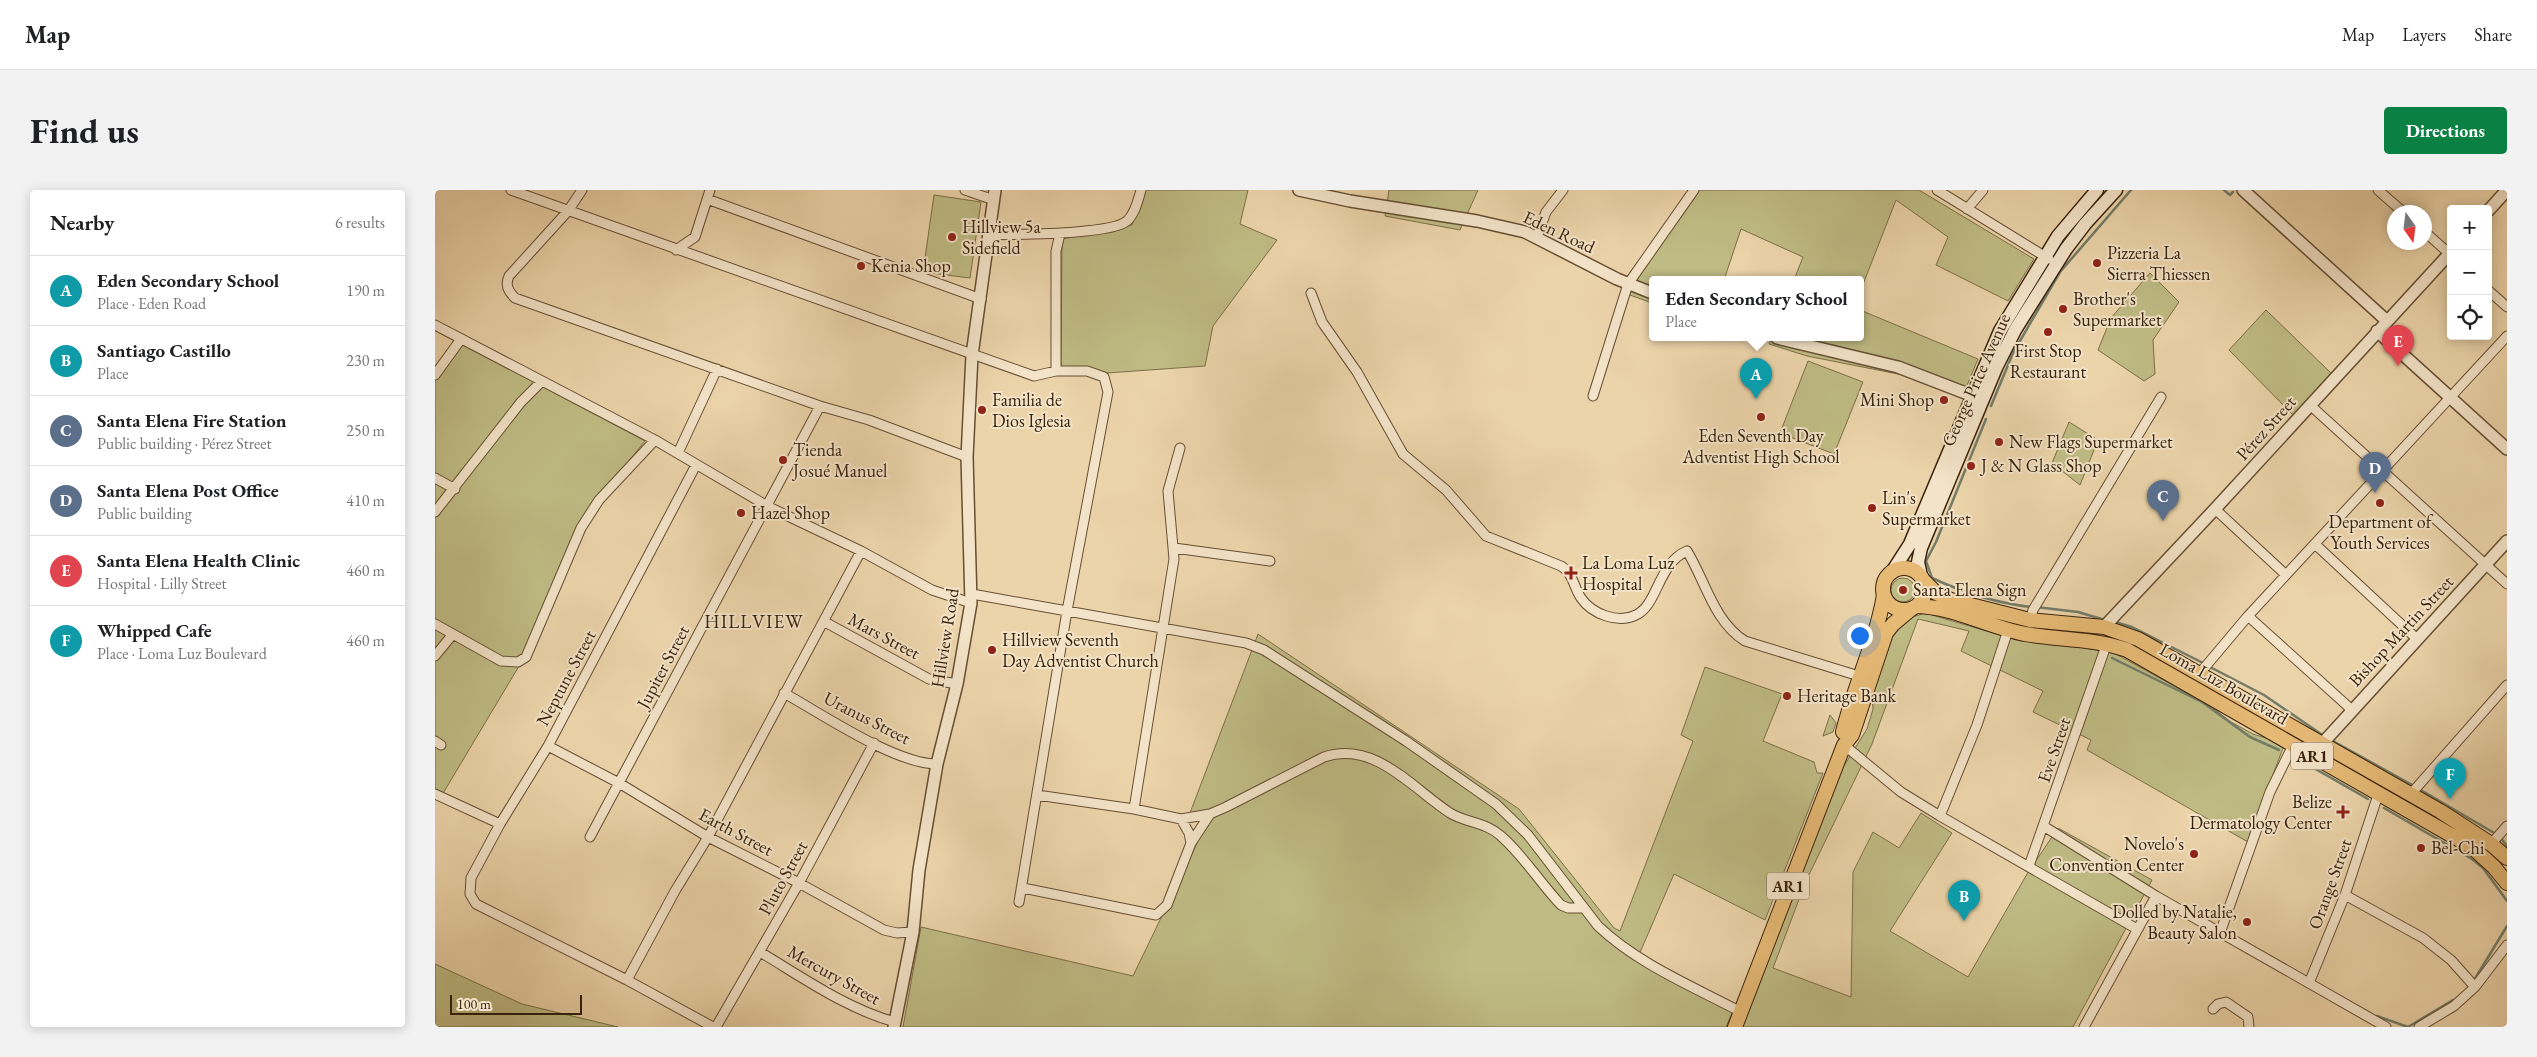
<!DOCTYPE html>
<meta charset="utf-8">
<style>
body{margin:0;font-family:"EB Garamond",serif;background:#f2f2f2;color:#202124}
.controls{position:absolute;right:15px;top:15px;display:grid;overflow:hidden;border-radius:5px;box-shadow:0 2px 12px #0003}
.controls button{width:45px;height:45px;display:grid;place-items:center;padding:0;border:0;border-bottom:1px solid #e0e0e0;background:#fff;color:#202124;font:25px sans-serif}
.compass{position:absolute;left:1952px;top:15px;width:45px;height:45px;border-radius:50%;background:#fff;box-shadow:0 2px 12px #0003;rotate:166deg}
.scale{position:absolute;left:15px;bottom:12px;width:132px;box-sizing:border-box;padding-left:5px;border:2px solid #3a230b;border-top:0;font-size:14px;line-height:18px;white-space:nowrap;color:#3a230b;-webkit-text-stroke:4px #f3e3c8;paint-order:stroke}
.you{position:absolute;left:1424px;top:445px;width:18px;height:18px;margin:-12px;border:4px solid #fff;border-radius:50%;background:#1a73e8;box-shadow:0 0 0 8px #1a73e833}
.badge{display:grid;place-items:center;width:32px;height:32px;border-radius:50%;background:#0b8043;color:#fff;font-size:16px;font-weight:700}
.pin{position:absolute;translate:-50% -41px;filter:drop-shadow(0 1px 2px #0008)}
.pin::after{content:'';position:absolute;top:26px;width:18px;height:15px;background:inherit;clip-path:polygon(0 0,100% 0,50% 100%)}
.popup{position:absolute;left:1214px;top:86px;width:215px;height:65px;box-sizing:border-box;display:grid;place-content:center;border-radius:5px;background:#fff;filter:drop-shadow(0 1px 4px #0005);font-size:16px;white-space:nowrap;color:#757577}
.popup b{font-size:19px;color:#202124}
.popup::after{content:'';position:absolute;left:50%;top:100%;margin-left:-10px;border:10px solid transparent;border-top-color:#fff}
.list{margin:0;padding:0;list-style:none}
h2{display:flex;justify-content:space-between;align-items:center;height:65px;margin:0;padding:0 20px;font-size:21px}
h2 small{font-size:16px;font-weight:400;color:#757577}
.list li{display:grid;grid-template-columns:32px 1fr auto;gap:15px;align-items:center;box-sizing:border-box;height:70px;padding:0 20px;border-top:1px solid #e0e0e0}
.list b{display:block;font-size:19px;white-space:nowrap}
.list p{margin:0;font-size:16px;white-space:nowrap;color:#757577}
.list em{font-size:16px;font-style:normal;color:#757577}
.icon{flex:none;width:28px;height:28px;fill:none;stroke:currentColor;stroke-width:2;stroke-linecap:round;stroke-linejoin:round}
.map{position:relative;flex:none;width:2072px;height:837px;overflow:hidden;border-radius:5px}
header{display:flex;align-items:center;gap:30px;box-sizing:border-box;height:70px;padding:0 25px;background:#fff;border-bottom:1px solid #e0e0e0}
header strong{font-size:24px}
nav{display:flex;gap:28px;margin-inline-start:auto;font-size:18px}
.intro{display:flex;align-items:center;justify-content:space-between;box-sizing:border-box;height:120px;padding:0 30px}
h1{margin:0;font-size:35px}
.button{padding:12px 22px;border-radius:5px;background:#0b8043;color:#fff;font-size:18px;font-weight:700}
main{display:flex;gap:30px;padding:0 30px}
aside{flex:1;background:#fff;border-radius:5px;box-shadow:0 2px 12px #0003}
.map>svg:first-child{display:block}
.green{fill:#bfbb84;stroke:#7c6f48}
.lines{fill:none;stroke-linecap:round;stroke-linejoin:round}
.stream{stroke:#737c69;stroke-width:2.5}
.minor-casing{stroke:#664f33;stroke-width:11}
.tertiary-casing{stroke:#664f33;stroke-width:14}
.secondary-casing{stroke:#3a230b;stroke-width:15}
.trunk-casing{stroke:#3a230b;stroke-width:16}
.minor{stroke:#f3e3c8;stroke-width:9}
.tertiary{stroke:#f3e3c8;stroke-width:11}
.secondary{stroke:#f3e3c8;stroke-width:12}
.trunk{stroke:#e6ba75;stroke-width:14}
.poi-dot{fill:#8f2418;stroke:#f3e3c8;stroke-width:2}
.labels{text-anchor:middle;stroke-width:4;stroke-linejoin:round;paint-order:stroke}
.shield{fill:#f3e3c8;stroke:#725d44;stroke-width:1}
.shield-label{font-size:16px;font-weight:bold;fill:#3a230b}
.poi-label{font-size:18px;fill:#3a230b;stroke:#f3e3c8;text-anchor:start}
.street-label{font-size:18px;fill:#3a230b;stroke:#f3e3c8}
.neighbourhood-label{font-size:19px;letter-spacing:1px;fill:#3a230b;stroke:#f3e3c8}
</style>
<header>
<strong>Map</strong>
<nav><a>Map</a><a>Layers</a><a>Share</a></nav>
</header>
<div class="intro"><h1>Find us</h1><a class="button">Directions</a></div>
<main>
<aside>
<h2>Nearby<small>6 results</small></h2>
<ul class="list">
<li><span class="badge" style="background:#0f9aa8">A</span><div><b>Eden Secondary School</b><p>Place · Eden Road</p></div><em>190 m</em></li>
<li><span class="badge" style="background:#0f9aa8">B</span><div><b>Santiago Castillo</b><p>Place</p></div><em>230 m</em></li>
<li><span class="badge" style="background:#5c6f8a">C</span><div><b>Santa Elena Fire Station</b><p>Public building · Pérez Street</p></div><em>250 m</em></li>
<li><span class="badge" style="background:#5c6f8a">D</span><div><b>Santa Elena Post Office</b><p>Public building</p></div><em>410 m</em></li>
<li><span class="badge" style="background:#e0444e">E</span><div><b>Santa Elena Health Clinic</b><p>Hospital · Lilly Street</p></div><em>460 m</em></li>
<li><span class="badge" style="background:#0f9aa8">F</span><div><b>Whipped Cafe</b><p>Place · Loma Luz Boulevard</p></div><em>460 m</em></li>
</ul>
</aside>
<div class="map">
<svg width="2072" height="837" viewBox="0 0 2072 837">
<rect width="100%" height="100%" fill="#ecd4aa"/>
<filter id="stains"><feTurbulence type="fractalNoise" baseFrequency=".004" numOctaves="4"/><feColorMatrix values="0 0 0 0 .2 0 0 0 0 .09 0 0 0 0 .02 0 0 0 .5 -.17"/></filter>
<radialGradient id="worn" r=".72"><stop offset=".6" stop-color="#630" stop-opacity="0"/><stop offset="1" stop-color="#630" stop-opacity=".3"/></radialGradient>
<path class="green" d="M708 0H813L805 34 842 50 778 136 770 176 672 183 626 178 627 49 697 35Z
M954 0H1043L1025 40 950 26Z
M1264 0H1484L1599 69 1573 111 1501 75 1513 47 1461 10 1425 102V90H1359L1368 67 1306 39 1289 90H1217V113L1192 104Z
M499 5 546 12 535 88 488 82Z
M1715 83 1744 112 1718 150 1720 184 1709 191 1663 160 1676 128Z
M1425 120 1543 169 1528 205 1470 179 1468 185 1372 166 1334 154 1336 148H1425Z
M1831 120 1897 184 1859 226 1794 160Z
M21 151 210 251 145 331 87 471 7 605 0 603V177Z
M1373 171 1428 192 1399 264 1345 243Z
M1634 232 1663 250 1645 295 1617 273Z
M1456 400a12 12 0 1 1 24 0a12 12 0 1 1-24 0Z
M1490 423 1586 451 1632 455 1679 463 1774 515 1796 532 1818 544 1834 549 1848 558 1813 652 1652 560 1656 550 1598 522 1608 501 1526 461 1534 441 1483 429 1437 554 1371 691 1338 778 1416 807 1418 682 1438 642 1464 658 1486 623 1517 643 1455 741 1533 787 1592 684 1623 638 1717 690 1638 837H1306L1402 587 1432 539 1438 519 1437 505 1452 453 1461 438 1477 427Z
M823 444 1084 619 1179 738 1185 741 1258 551 1246 545 1270 477 1347 504 1328 551 1379 572 1382 583H1388L1330 730 1239 684 1203 767 1299 818 1291 837H468L486 737 698 786 777 622 755 623Z
M1395 525 1401 533 1398 542 1388 546Z
M0 774 87 814 183 837H0Z"/>
<g class="lines">
<path class="stream" d="M1789 0 1795 5 1798 2
M1556 216 1578 163 1625 82 1696 0
M1551 229 1501 352 1491 371 1497 388C1529 403 1561 413 1596 417
M1601 417 1643 422 1670 430
M1680 432 1697 437 1770 474
M1677 468 1767 512 1815 547 1844 560
M1775 477 1829 505 1889 546
M1896 550 1979 596
M1863 569 1933 609
M1984 599 2061 644
M1949 618 2037 669 2048 678 2072 711
M2065 647 2072 656
M2038 792 2072 736
M1942 826 1973 837 2018 810"/>
<g class="minor-casing">
<path id="minor" d="M76 0 599 186 621 181H652L669 187 673 202 632 421 584 712
M147 0 133 21 74 86C70 95 73 101 80 108L385 216 434 230 532 267
M530 0 559 10
M1502 0 1614 69
M1943 0 1968 22
M272 9 546 109
M1532 19 1548 0
M1990 42 2016 65
M555 45C580 44 675 45 692 31 700 24 703 10 706 0
M1102 47 1111 22 1128 0
M241 60 260 47 275 0
M2053 100 2072 117
M876 103 887 132 922 182 968 264 1011 300 1051 346 1126 376C1138 383 1139 398 1146 408 1157 424 1183 434 1201 425 1223 415 1223 373 1252 361 1270 390 1279 432 1310 451L1424 486
M0 135 220 250 334 317 426 361 497 400 536 413
M621 181V61L625 44
M0 185 26 149
M1158 206 1193 94 1259 0
M1875 215 2072 394
M243 263 282 179
M261 275 113 556 65 634 36 688 35 704 41 714 192 790 278 837
M0 288 20 299
M1780 319 1851 385
M0 322 86 212 106 192
M1881 355 1982 449
M739 358 835 371
M537 404 811 453 829 460 971 551 1061 614 1093 645 1163 736C1203 774 1257 796 1306 822
M1813 426 1917 520
M1595 430 1598 420 1726 207
M390 432 494 489 522 494
M0 434 66 471 83 472 91 467 146 338 164 310 220 250
M0 466 18 444
M1765 483 1813 426 2072 146
M349 503C387 524 460 574 502 574
M0 551 6 555
M1409 555 1466 602 1505 626 1702 739
M113 556 184 593 273 647 364 693 449 740 462 743 478 742
M0 604 65 634
M602 605 699 619 746 629 775 624 791 617 889 567C939 550 977 598 1015 623 1031 633 1051 632 1066 646 1089 666 1105 693 1126 715L1133 718H1148
M1975 605 2072 495
M699 619 739 369 733 301 745 258
M1505 626 1542 535 1573 440
M746 629 754 643 756 653
M1610 637 1721 706 1951 837
M155 647 385 216
M2056 654 2072 636
M1594 676 1672 453
M588 698 721 725 732 715 756 653 775 624
M1910 705 1988 748 2016 770 2040 797
M1785 743 1835 602 1858 555
M325 762C367 787 412 819 460 832
M192 790 240 701 273 647 426 361
M1874 793 1910 705 1943 605
M1778 819 1783 814 1791 812 1813 827 1814 837
M281 837 364 693 439 553
M1649 837 1721 706
M1984 837 2019 816 2040 797 2072 755"/>
</g>
<g class="tertiary-casing">
<path id="tertiary" d="M864 0 915 11 1042 31 1090 42 1182 89 1217 103
M1808 0 1952 131
M2053 21 2072 0
M1942 141 2072 259
M1342 148 1463 177 1546 209
M1669 437 1780 319 2016 62
M1886 555 2072 351
M459 837 478 742 484 680 502 574 522 494 536 413 532 267 537 165 560 0"/>
</g>
<g class="secondary-casing">
<path id="secondary" d="M1457 382 1475 354 1565 141 1623 46 1662 0
M1486 386 1483 372 1486 358 1561 178 1580 140 1631 59 1650 34 1681 0"/>
</g>
<g class="trunk-casing">
<path id="trunk" d="M1448 399a21 21 0 1 1 42 0a21 21 0 1 1-42 0Z
M1489 391 1501 403 1516 410 1595 430 1669 437 1703 449 2005 621 2056 654 2072 668
M1482 416C1519 417 1553 437 1590 444 1624 450 1658 448 1692 460L2037 657 2059 677 2072 693
M1408 542C1419 496 1441 452 1449 405
M1300 837 1409 555 1417 545 1451 443 1458 434 1476 419"/>
</g>
<use href="#minor" class="minor"/>
<use href="#tertiary" class="tertiary"/>
<use href="#secondary" class="secondary"/>
<use href="#trunk" class="trunk"/>
</g>
<g class="poi-dot">
<circle cx="517" cy="47" r="5"/>
<circle cx="1662" cy="73" r="5"/>
<circle cx="426" cy="76" r="5"/>
<circle cx="1628" cy="119" r="5"/>
<circle cx="1613" cy="142" r="5"/>
<circle cx="1509" cy="210" r="5"/>
<circle cx="547" cy="220" r="5"/>
<circle cx="1326" cy="227" r="5"/>
<circle cx="1564" cy="252" r="5"/>
<circle cx="348" cy="270" r="5"/>
<circle cx="1536" cy="276" r="5"/>
<circle cx="1945" cy="313" r="5"/>
<circle cx="1437" cy="318" r="5"/>
<circle cx="306" cy="323" r="5"/>
<path d="M1133.5 375.5h5v5h5v5h-5v5h-5v-5h-5v-5h5z"/>
<circle cx="1468" cy="400" r="5"/>
<circle cx="557" cy="460" r="5"/>
<circle cx="1352" cy="506" r="5"/>
<path d="M1905.5 614.5h5v5h5v5h-5v5h-5v-5h-5v-5h5z"/>
<circle cx="1986" cy="658" r="5"/>
<circle cx="1759" cy="664" r="5"/>
<circle cx="1812" cy="732" r="5"/>
</g>
<g class="labels">
<g class="shield">
<rect x="1856" y="552.5" width="42" height="27" rx="4"/>
<rect x="1332" y="682.5" width="42" height="27" rx="4"/>
</g>
<g class="shield-label">
<text x="1877" y="572">AR1</text>
<text x="1353" y="702">AR1</text>
</g>
<g class="poi-label">
<text x="527" y="43">Hillview 5a<tspan x="527" dy="21">Sidefield</tspan></text>
<text x="1672" y="69">Pizzeria La<tspan x="1672" dy="21">Sierra Thiessen</tspan></text>
<text x="436" y="82">Kenia Shop</text>
<text x="1638" y="115">Brother's<tspan x="1638" dy="21">Supermarket</tspan></text>
<text x="1613" y="167" text-anchor="middle">First Stop<tspan x="1613" dy="21">Restaurant</tspan></text>
<text x="557" y="216">Familia de<tspan x="557" dy="21">Dios Iglesia</tspan></text>
<text x="1499" y="216" text-anchor="end">Mini Shop</text>
<text x="1326" y="252" text-anchor="middle">Eden Seventh Day<tspan x="1326" dy="21">Adventist High School</tspan></text>
<text x="1574" y="258">New Flags Supermarket</text>
<text x="358" y="266">Tienda<tspan x="358" dy="21">Josué Manuel</tspan></text>
<text x="1546" y="282">J &amp; N Glass Shop</text>
<text x="1447" y="314">Lin's<tspan x="1447" dy="21">Supermarket</tspan></text>
<text x="316" y="329">Hazel Shop</text>
<text x="1945" y="338" text-anchor="middle">Department of<tspan x="1945" dy="21">Youth Services</tspan></text>
<text x="1147" y="379">La Loma Luz<tspan x="1147" dy="21">Hospital</tspan></text>
<text x="1478" y="406">Santa Elena Sign</text>
<text x="567" y="456">Hillview Seventh<tspan x="567" dy="21">Day Adventist Church</tspan></text>
<text x="1362" y="512">Heritage Bank</text>
<text x="1897" y="618" text-anchor="end">Belize<tspan x="1897" dy="21">Dermatology Center</tspan></text>
<text x="1749" y="660" text-anchor="end">Novelo's<tspan x="1749" dy="21">Convention Center</tspan></text>
<text x="1996" y="664">Bel-Chi</text>
<text x="1802" y="728" text-anchor="end">Dolled by Natalie,<tspan x="1802" dy="21">Beauty Salon</tspan></text>
</g>
<g class="street-label">
<text transform="translate(1124 42) rotate(25)" y="6">Eden Road</text>
<text transform="translate(1541 190) rotate(-66)" y="6">George Price Avenue</text>
<text transform="translate(1831 238) rotate(-48)" y="6">Pérez Street</text>
<text transform="translate(1966 441) rotate(-47)" y="6">Bishop Martin Street</text>
<text transform="translate(449 446) rotate(28)" y="6">Mars Street</text>
<text transform="translate(510 448) rotate(-81)" y="6">Hillview Road</text>
<text transform="translate(228 477) rotate(-62)" y="6">Jupiter Street</text>
<text transform="translate(131 488) rotate(-62)" y="6">Neptune Street</text>
<text transform="translate(1789 494) rotate(30)" y="6">Loma Luz Boulevard</text>
<text transform="translate(432 528) rotate(27)" y="6">Uranus Street</text>
<text transform="translate(1619 560) rotate(-71)" y="6">Eve Street</text>
<text transform="translate(301 642) rotate(28)" y="6">Earth Street</text>
<text transform="translate(348 688) rotate(-61)" y="6">Pluto Street</text>
<text transform="translate(1895 694) rotate(-70)" y="6">Orange Street</text>
<text transform="translate(399 785) rotate(29)" y="6">Mercury Street</text>
</g>
<g class="neighbourhood-label">
<text x="319" y="438">HILLVIEW</text>
</g>
</g>
<rect width="100%" height="100%" filter="url(#stains)"/>
<rect width="100%" height="100%" fill="url(#worn)"/>
</svg>
<div class="controls">
<button>+</button>
<button>−</button>
<button><svg class="icon" aria-label="locate" viewBox="0 0 24 24"><circle cx="12" cy="12" r="6"/><path d="M12 2v4M12 18v4M2 12h4M18 12h4"/></svg></button>
</div>
<svg class="compass" viewBox="-18 -18 36 36"><path d="M0-13l5 13h-10z" fill="#e53935"/><path d="M0 13l5-13h-10z" fill="#757577"/></svg>
<div class="scale">100 m</div>
<div class="you"></div>
<div class="pin badge" style="left:1321px;top:209px;background:#0f9aa8">A</div>
<div class="popup"><b>Eden Secondary School</b>Place</div>
<div class="pin badge" style="left:1529px;top:731px;background:#0f9aa8">B</div>
<div class="pin badge" style="left:1728px;top:331px;background:#5c6f8a">C</div>
<div class="pin badge" style="left:1940px;top:303px;background:#5c6f8a">D</div>
<div class="pin badge" style="left:1963px;top:176px;background:#e0444e">E</div>
<div class="pin badge" style="left:2015px;top:609px;background:#0f9aa8">F</div>
</div>
</main>
